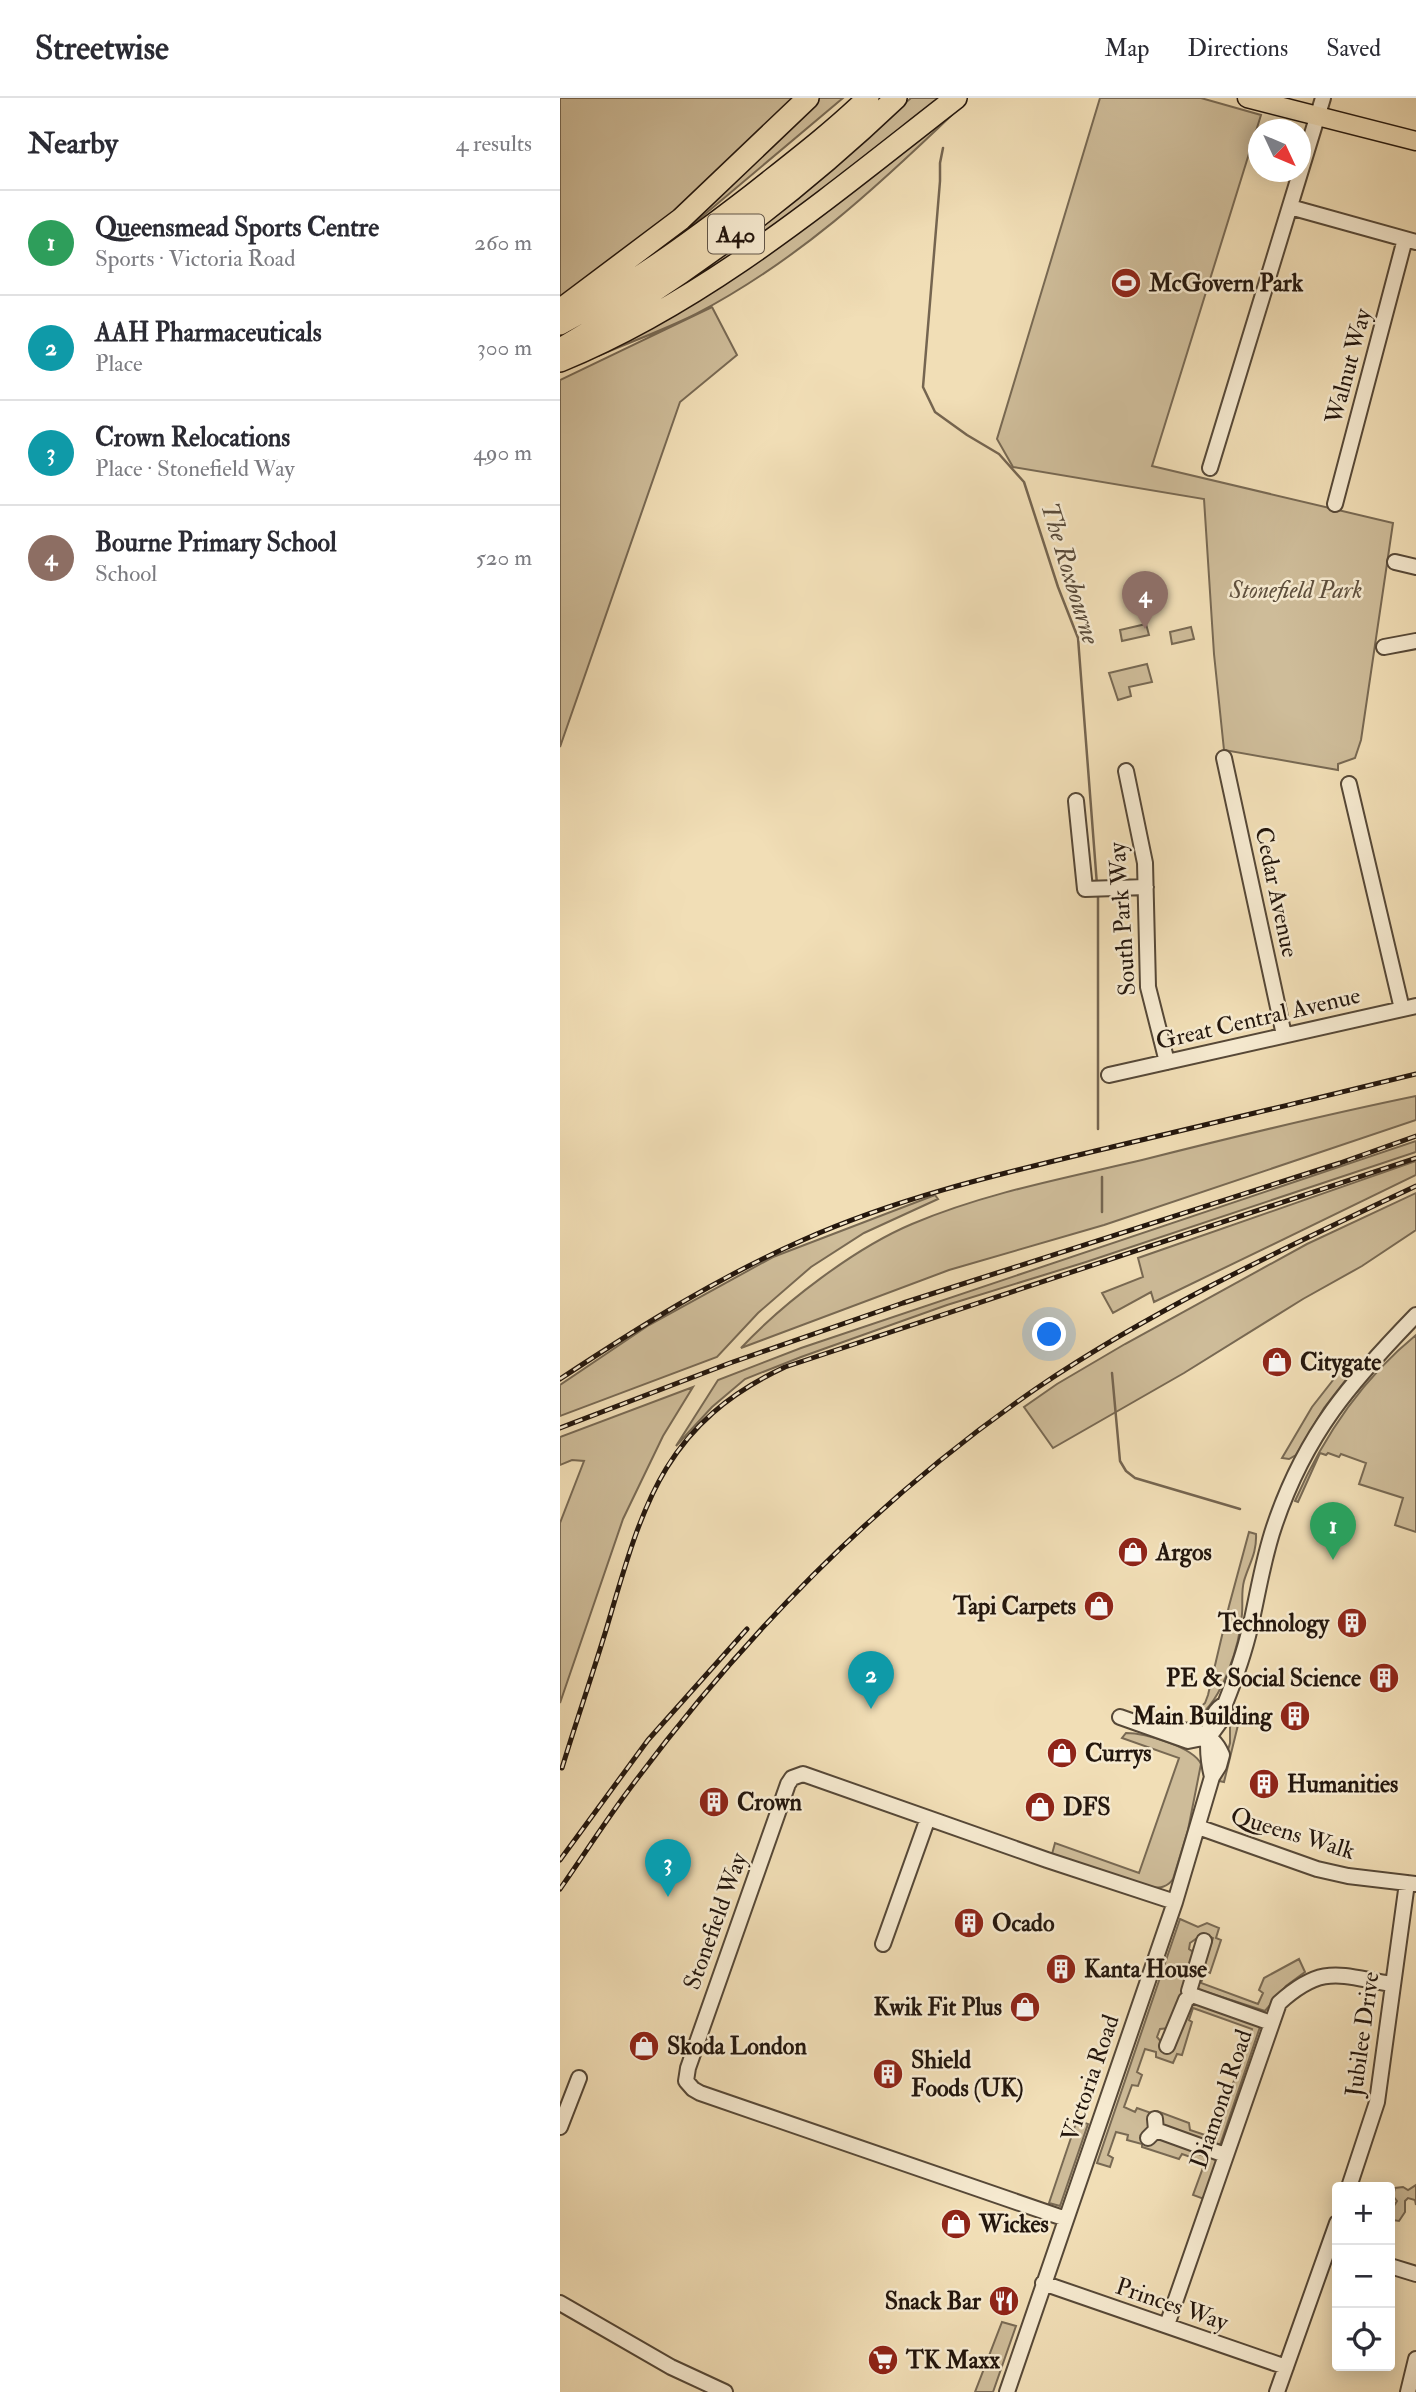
<!DOCTYPE html>
<meta charset="utf-8">
<style>
body{margin:0;font-family:"IM FELL Double Pica",serif;background:#f2f2f3;color:#2b2b33}
.controls{position:absolute;right:21px;bottom:21px;display:grid;overflow:hidden;border-radius:7px;box-shadow:0 4px 18px #0003}
.controls button{width:63px;height:63px;display:grid;place-items:center;padding:0;border:0;border-bottom:2px solid #e1e1e2;background:#fff;color:#2b2b33;font:35px sans-serif}
.compass{position:absolute;left:688px;top:21px;width:63px;height:63px;border-radius:50%;background:#fff;box-shadow:0 4px 18px #0003;rotate:134deg}
.you{position:absolute;left:490px;top:1237px;width:24px;height:24px;margin:-18px;border:5px solid #fff;border-radius:50%;background:#1a73e8;box-shadow:0 0 0 10px #1a73e833}
.badge{display:grid;place-items:center;width:46px;height:46px;border-radius:50%;background:#2563eb;color:#fff;font-size:23px;font-weight:700}
.pin{position:absolute;translate:-50% -58px;filter:drop-shadow(0 2px 4px #0008)}
.pin::after{content:'';position:absolute;top:37px;width:24px;height:21px;background:inherit;clip-path:polygon(0 0,100% 0,50% 100%)}
.list{margin:0;padding:0;list-style:none}
h2{display:flex;justify-content:space-between;align-items:center;height:91px;margin:0;padding:0 28px;font-size:30px}
h2 small{font-size:23px;font-weight:400;color:#7c7c81}
.list li{display:grid;grid-template-columns:46px 1fr auto;gap:21px;align-items:center;box-sizing:border-box;height:105px;padding:0 28px;border-top:2px solid #e1e1e2}
.list b{display:block;font-size:26px;white-space:nowrap}
.list p{margin:0;font-size:23px;white-space:nowrap;color:#7c7c81}
.list em{font-size:23px;font-style:normal;color:#7c7c81}
.icon{flex:none;width:38px;height:38px;fill:none;stroke:currentColor;stroke-width:2;stroke-linecap:round;stroke-linejoin:round}
.map{position:relative;flex:none;width:856px;height:2294px;overflow:hidden}
header{display:flex;align-items:center;gap:42px;box-sizing:border-box;height:98px;padding:0 35px;background:#fff;border-bottom:2px solid #e1e1e2}
header strong{font-size:33px}
nav{display:flex;gap:38px;margin-inline-start:auto;font-size:24px}
main{display:flex}
aside{flex:1;background:#fff}
.map>svg:first-child{display:block}
.green{fill:#cebc99;stroke:#786953;stroke-width:2;fill-rule:evenodd}
.lines{fill:none;stroke-linecap:round;stroke-linejoin:round}
.stream{stroke:#756550;stroke-width:2.5}
.minor-casing{stroke:#564837;stroke-width:18}
.major-casing{stroke:#23160d;stroke-width:21}
.highway-casing{stroke:#23160d;stroke-width:24}
.minor{stroke:#f6ead0;stroke-width:14}
.major{stroke:#f1deb6;stroke-width:18}
.highway{stroke:#f1deb6;stroke-width:21}
.rail-casing{stroke:#23160d;stroke-width:5}
.rail{stroke:#f6ead0;stroke-width:2.5;stroke-dasharray:8;stroke-linecap:butt}
.labels{text-anchor:middle;stroke-width:5;stroke-linejoin:round;paint-order:stroke}
.shield{fill:#f6ead0;stroke:#625648;stroke-width:2}
.shield-label{font-size:23px;font-weight:bold;fill:#23160d}
.poi-label{font-size:24px;font-weight:bold;fill:#23160d;stroke:#f6ead0;text-anchor:start}
.street-label{font-size:24px;fill:#23160d;stroke:#f6ead0}
.park-label{font-size:24px;font-style:italic;fill:#5f503e;stroke:#f6ead0}
.water-label{font-size:26px;font-style:italic;fill:#594b3a;stroke:#f6ead0}
</style>
<header>
<strong>Streetwise</strong>
<nav><a>Map</a><a>Directions</a><a>Saved</a></nav>
</header>
<main>
<aside>
<h2>Nearby<small>4 results</small></h2>
<ul class="list">
<li><span class="badge" style="background:#2e9e5b">1</span><div><b>Queensmead Sports Centre</b><p>Sports · Victoria Road</p></div><em>260 m</em></li>
<li><span class="badge" style="background:#0f9aa8">2</span><div><b>AAH Pharmaceuticals</b><p>Place</p></div><em>300 m</em></li>
<li><span class="badge" style="background:#0f9aa8">3</span><div><b>Crown Relocations</b><p>Place · Stonefield Way</p></div><em>490 m</em></li>
<li><span class="badge" style="background:#8d6e63">4</span><div><b>Bourne Primary School</b><p>School</p></div><em>520 m</em></li>
</ul>
</aside>
<div class="map">
<svg width="856" height="2294" viewBox="0 0 856 2294">
<rect width="100%" height="100%" fill="#f1deb6"/>
<filter id="stains"><feTurbulence type="fractalNoise" baseFrequency=".00286" numOctaves="4"/><feColorMatrix values="0 0 0 0 .2 0 0 0 0 .09 0 0 0 0 .02 0 0 0 .5 -.17"/></filter>
<radialGradient id="worn" r=".72"><stop offset=".6" stop-color="#630" stop-opacity="0"/><stop offset="1" stop-color="#630" stop-opacity=".3"/></radialGradient>
<path class="green" d="M0 0H241L130 103 0 206Z
M258 0H283L94 159 90 153Z
M351 0H389L247 112 116 197 114 192C199 136 274 67 351 0Z
M540 0H641L701 17 592 368 833 425 801 642 795 660 778 666V672L664 652 654 556 644 401 453 369 437 341Z
M396 13C315 91 237 163 136 216 104 232 70 244 38 258L32 255Z
M152 209 177 257 120 304 0 649V282Z
M586 526 589 537 562 543 560 532Z
M631 529 634 541 612 546 610 534Z
M587 566 592 584 569 589 571 598 558 602 549 575Z
M856 998V1022L544 1127 389 1172 181 1250C223 1205 295 1150 352 1126 425 1095 505 1080 582 1062 673 1039 764 1017 856 998Z
M856 1043V1054L526 1164 387 1207 241 1259 185 1281 152 1309 116 1348 158 1282 241 1250Z
M856 1063V1077L594 1204 591 1194 553 1215 542 1195 583 1179 578 1160Z
M856 1095V1132L802 1168 743 1201 624 1275 493 1350 464 1309 497 1286 565 1246 747 1146Z
M375 1097 378 1101 304 1135 251 1169 198 1215 157 1259 0 1318V1287L89 1227 213 1159Z
M856 1237V1434L835 1427 843 1400 799 1386 806 1365 781 1356 779 1359 768 1355 766 1357 760 1355 738 1404 735 1403C763 1339 802 1281 856 1237Z
M788 1263 793 1269 791 1275 764 1310 736 1357 729 1361 722 1360 752 1309Z
M133 1289 103 1338 63 1421 0 1605V1425L24 1363 12 1362 0 1367V1339Z
M689 1434 696 1436C697 1455 689 1466 684 1483 681 1494 683 1505 682 1516 680 1545 663 1603 637 1619L634 1615 645 1605 648 1597 669 1508Z
M670 1621 679 1623 664 1684 659 1683 670 1645Z
M566 1635C585 1635 633 1649 641 1666L628 1732 613 1781C608 1789 600 1790 591 1790L492 1756 495 1745 579 1775 619 1660 562 1640Z
M620 1821 638 1829 647 1825 659 1830 656 1840 661 1842 650 1875 645 1873 641 1885 698 1906 703 1895 699 1892 704 1880 739 1861 745 1874 726 1888 705 1913 640 1892 637 1889 653 1840 643 1836 630 1845 629 1851 636 1856 610 1930 600 1931 597 1939 608 1952 614 1951 631 1905 635 1904 701 1926 660 2047 628 2038H598L658 2059 644 2101 633 2097 645 2064 622 2056 619 2061 582 2049V2046L567 2042 568 2037 556 2034 548 2057 553 2060 550 2069 537 2065ZM633 1910 692 1931 654 2040 630 2032 629 2025 597 2013 591 2015 577 2010 575 2014 564 2009 572 1987 578 1988 582 1977 577 1974 585 1951 596 1954V1959L613 1965 617 1956 622 1957 632 1924 629 1922Z
M517 2022 528 2026 500 2108 489 2105Z
M856 2087V2107L855 2102 848 2100 845 2103V2114L839 2123 833 2122 830 2127V2114L837 2103 833 2098 835 2090 843 2089 848 2092Z
M442 2224 456 2228 433 2294H415Z"/>
<g class="lines">
<path class="stream" d="M383 50 380 65V83L363 289 375 314 407 337 439 356 464 384 498 489 518 540 537 787
M538 797V1031
M542 1079V1114
M552 1275 560 1363 566 1373 575 1380 680 1411"/>
<g class="minor-casing">
<path id="minor" d="M730 109 856 144
M650 370 763 0
M775 406 845 141
M835 464 856 469
M824 549 856 543
M664 660 724 937
M566 673 585 765 588 889 607 964
M789 686 842 911
M516 703 525 791 586 789
M549 977 856 908
M560 1619 628 1643 648 1639
M649 1639 665 1617V1606C675 1581 684 1556 690 1530 698 1496 703 1460 715 1426 746 1335 791 1284 856 1217
M652 1679C647 1659 643 1616 665 1606
M638 1729 757 1771 788 1778 856 1786
M323 1846 368 1720
M632 1897 711 1925
M607 1948 626 1902 632 1897 629 1893 644 1843
M0 2029 19 1980
M596 2032 665 2057
M588 2040 596 2032 595 2021
M789 2089 817 2004 847 1785
M506 2121 140 1995 133 1991 126 1983 128 1970 228 1686 232 1680 243 1676 487 1762 615 1804
M830 2168 856 2176
M483 2185 726 2269
M0 2205 111 2269 165 2294
M607 2227 719 1905C763 1865 780 1878 832 1886
M447 2294 615 1804 652 1679 659 1668 662 1657C651 1630 628 1631 604 1633
M717 2294 777 2125
M848 2294 856 2261"/>
</g>
<g class="major-casing">
<path id="major" d="M687 0 856 43"/>
</g>
<g class="highway-casing">
<path id="highway" d="M0 212 121 121 248 0
M0 226C68 190 131 144 192 97 231 66 272 35 308 0
M0 251C122 181 234 97 336 0
M0 263C148 202 271 97 396 0"/>
</g>
<use href="#minor" class="minor"/>
<use href="#major" class="major"/>
<use href="#highway" class="highway"/>
<g class="rail-casing">
<path id="rail" d="M0 1281C79 1229 157 1180 243 1142 342 1098 448 1074 552 1049 653 1025 755 1001 856 976
M0 1330 170 1265 343 1205 780 1065 856 1038
M2 1670C16 1624 32 1578 46 1532 82 1411 101 1327 225 1269L856 1060
M0 1762 88 1642 187 1531
M0 1791C24 1757 46 1722 71 1689 184 1537 320 1398 477 1290 595 1210 727 1149 856 1088"/>
</g>
<use href="#rail" class="rail"/>
</g>
<defs>
<g id="stadium-disc" transform="scale(1.575)"><circle r="9.5" fill="#8f2418" stroke="#f6ead0"/><path d="M0-5a6.5 5 0 1 0 0 10a6.5 5 0 1 0 0-10ZM-3.5-1.8h7v3.6h-7Z" fill="#fff"/></g>
<g id="shop-disc" transform="scale(1.575)"><circle r="9.5" fill="#8f2418" stroke="#f6ead0"/><path d="M-5-2.5h2.3a2.7 3.5 0 0 1 5.4 0H5L5.5 6h-11ZM-1.5-2.5h3a1.5 2.3 0 0 0-3 0Z" fill="#fff"/></g>
<g id="building-disc" transform="scale(1.575)"><circle r="9.5" fill="#8f2418" stroke="#f6ead0"/><path d="M-4-6H4V6H1V3H-1V6H-4ZM-2.5-4.3h1.7v1.8h-1.7ZM.8-4.3h1.7v1.8H.8ZM-2.5-1h1.7V.8h-1.7ZM.8-1h1.7V.8H.8Z" fill="#fff"/></g>
<g id="restaurant-disc" transform="scale(1.575)"><circle r="9.5" fill="#8f2418" stroke="#f6ead0"/><path d="M-5-6h1v4h1v-4h1v4h1v-4h1v5L-1.5 .5V6h-2V.5L-5-1ZM5-6V6H3V1.5H1.5Q1.5-4 5-6Z" fill="#fff"/></g>
<g id="supermarket-disc" transform="scale(1.575)"><circle r="9.5" fill="#8f2418" stroke="#f6ead0"/><path d="M-6-5.5h2.5l.6 2H6L4.5 2H-2.5L-4.4-4H-6ZM-1.5 3.2a1.3 1.3 0 1 0 .1 0ZM3 3.2a1.3 1.3 0 1 0 .1 0Z" fill="#fff"/></g>
</defs>
<g fill-rule="evenodd">
<use href="#stadium-disc" x="566" y="185"/>
<use href="#shop-disc" x="717" y="1264"/>
<use href="#shop-disc" x="573" y="1454"/>
<use href="#shop-disc" x="539" y="1508"/>
<use href="#building-disc" x="792" y="1525"/>
<use href="#building-disc" x="824" y="1580"/>
<use href="#building-disc" x="735" y="1618"/>
<use href="#shop-disc" x="502" y="1655"/>
<use href="#building-disc" x="704" y="1686"/>
<use href="#building-disc" x="154" y="1704"/>
<use href="#shop-disc" x="480" y="1709"/>
<use href="#building-disc" x="409" y="1825"/>
<use href="#building-disc" x="501" y="1871"/>
<use href="#shop-disc" x="465" y="1909"/>
<use href="#shop-disc" x="84" y="1948"/>
<use href="#building-disc" x="328" y="1976"/>
<use href="#shop-disc" x="396" y="2126"/>
<use href="#restaurant-disc" x="444" y="2203"/>
<use href="#supermarket-disc" x="323" y="2262"/>
</g>
<g class="labels">
<rect class="shield" x="148" y="116.5" width="56" height="39" rx="5"/>
<g class="shield-label">
<text x="176" y="144">A40</text>
</g>
<g class="poi-label">
<text x="589" y="193">McGovern Park</text>
<text x="740" y="1272">Citygate</text>
<text x="596" y="1462">Argos</text>
<text x="516" y="1516" text-anchor="end">Tapi Carpets</text>
<text x="769" y="1533" text-anchor="end">Technology</text>
<text x="801" y="1588" text-anchor="end">PE &amp; Social Science</text>
<text x="712" y="1626" text-anchor="end">Main Building</text>
<text x="525" y="1663">Currys</text>
<text x="727" y="1694">Humanities</text>
<text x="177" y="1712">Crown</text>
<text x="503" y="1717">DFS</text>
<text x="432" y="1833">Ocado</text>
<text x="524" y="1879">Kanta House</text>
<text x="442" y="1917" text-anchor="end">Kwik Fit Plus</text>
<text x="107" y="1956">Skoda London</text>
<text x="351" y="1970">Shield<tspan x="351" dy="28">Foods (UK)</tspan></text>
<text x="419" y="2134">Wickes</text>
<text x="421" y="2211" text-anchor="end">Snack Bar</text>
<text x="346" y="2270">TK Maxx</text>
</g>
<g class="street-label">
<text transform="translate(788 268) rotate(-75)" y="8">Walnut Way</text>
<text transform="translate(717 794) rotate(78)" y="8">Cedar Avenue</text>
<text transform="translate(562 821) rotate(-94)" y="8">South Park Way</text>
<text transform="translate(698 920) rotate(-13)" y="8">Great Central Avenue</text>
<text transform="translate(733 1735) rotate(17)" y="8">Queens Walk</text>
<text transform="translate(155 1823) rotate(-70)" y="8">Stonefield Way</text>
<text transform="translate(802 1936) rotate(-82)" y="8">Jubilee Drive</text>
<text transform="translate(530 1980) rotate(-71)" y="8">Victoria Road</text>
<text transform="translate(661 2001) rotate(-71)" y="8">Diamond Road</text>
<text transform="translate(612 2206) rotate(19)" y="8">Princes Way</text>
</g>
<g class="park-label">
<text x="736" y="500">Stonefield Park</text>
</g>
<g class="water-label">
<text transform="translate(511 475) rotate(73)" y="9">The Roxbourne</text>
</g>
</g>
<rect width="100%" height="100%" filter="url(#stains)"/>
<rect width="100%" height="100%" fill="url(#worn)"/>
</svg>
<div class="controls">
<button>+</button>
<button>−</button>
<button><svg class="icon" aria-label="locate" viewBox="0 0 24 24"><circle cx="12" cy="12" r="6"/><path d="M12 2v4M12 18v4M2 12h4M18 12h4"/></svg></button>
</div>
<svg class="compass" viewBox="-18 -18 36 36"><path d="M0-13l5 13h-10z" fill="#e53935"/><path d="M0 13l5-13h-10z" fill="#7c7c81"/></svg>
<div class="you"></div>
<div class="pin badge" style="left:773px;top:1462px;background:#2e9e5b">1</div>
<div class="pin badge" style="left:311px;top:1611px;background:#0f9aa8">2</div>
<div class="pin badge" style="left:108px;top:1799px;background:#0f9aa8">3</div>
<div class="pin badge" style="left:585px;top:531px;background:#8d6e63">4</div>
</div>
</main>
